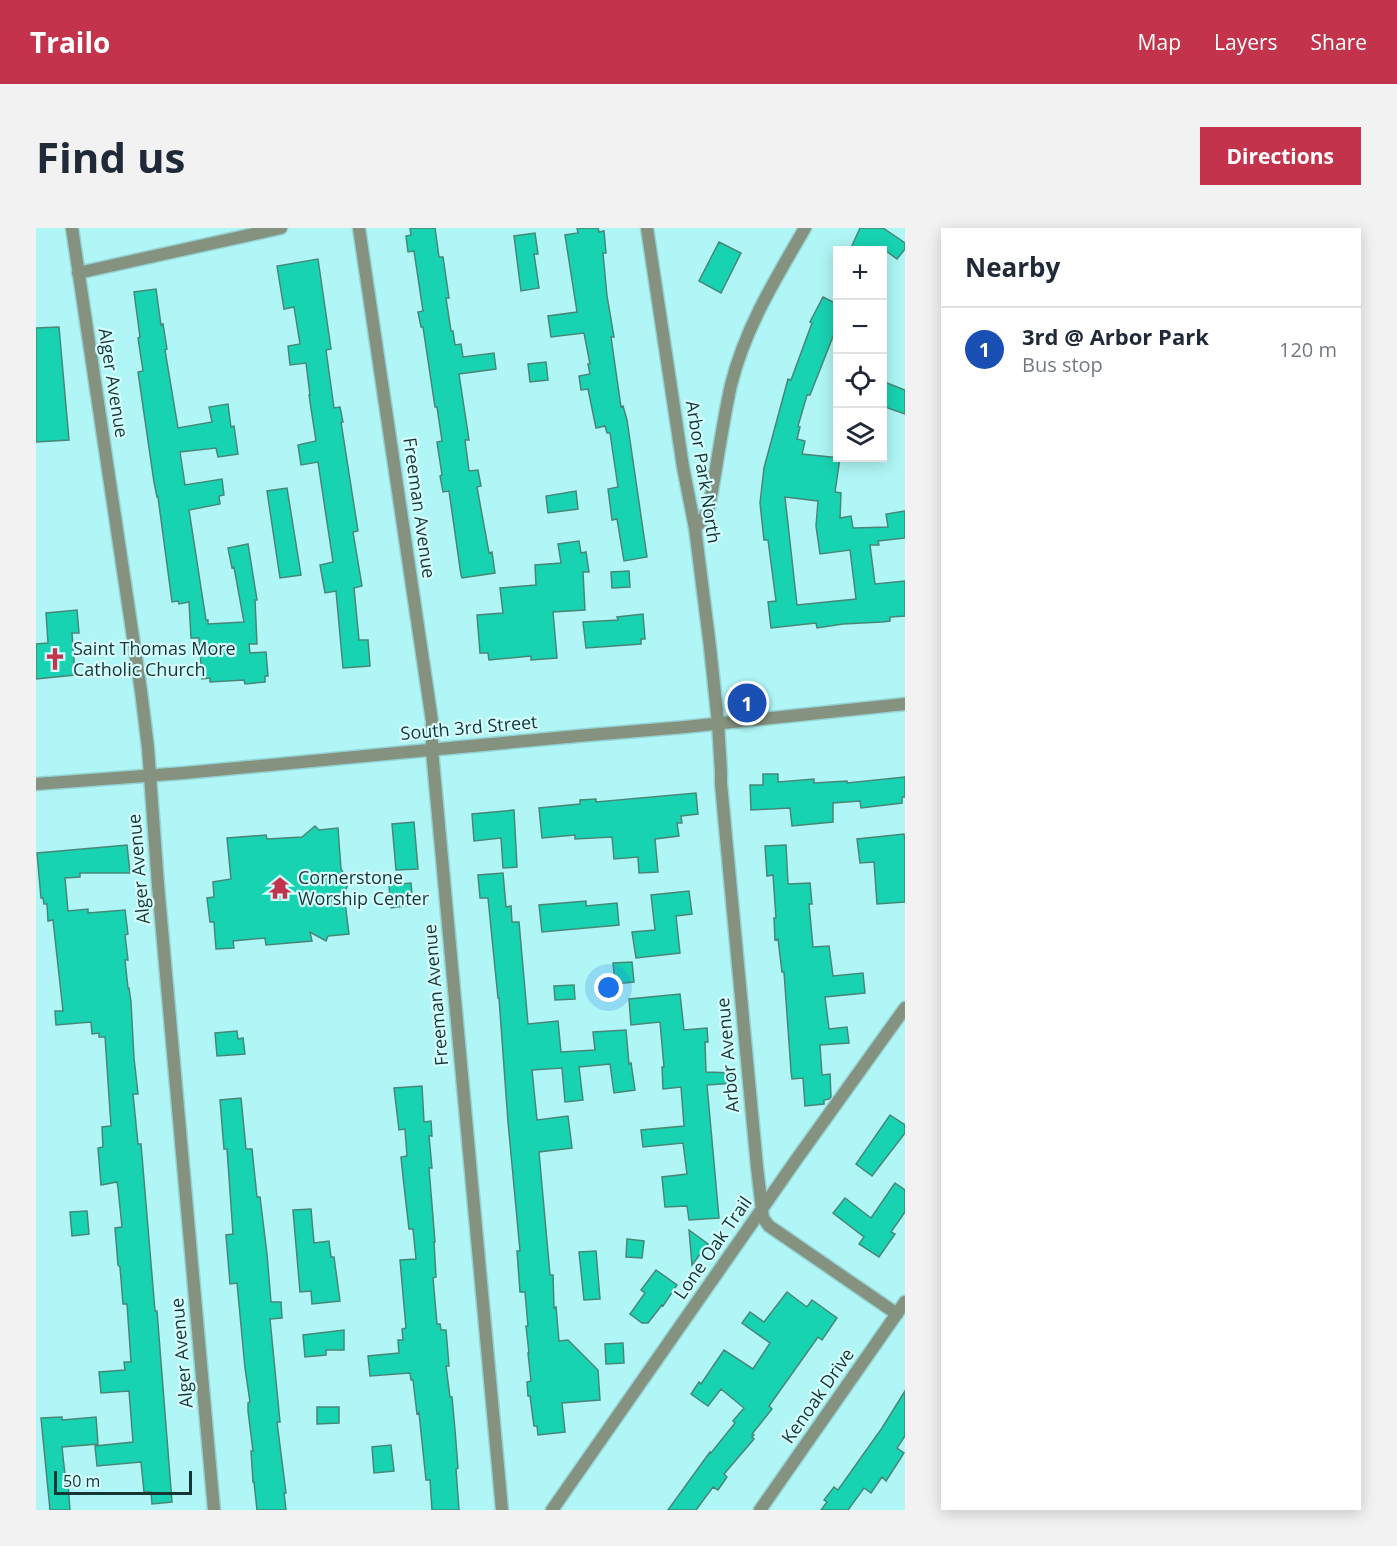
<!DOCTYPE html>
<meta charset="utf-8">
<style>
body{margin:0;font-family:"Open Sans",sans-serif;background:#f2f2f3;color:#1f2937}
.controls{position:absolute;right:18px;top:18px;display:grid;overflow:hidden;border-radius:0px;box-shadow:0 3px 15px #0003}
.controls button{width:54px;height:54px;display:grid;place-items:center;padding:0;border:0;border-bottom:2px solid #e0e1e3;background:#fff;color:#1f2937;font:30px sans-serif}
.scale{position:absolute;left:18px;bottom:15px;width:138px;box-sizing:border-box;padding-left:6px;border:3px solid #183535;border-top:0;font-size:16px;line-height:21px;white-space:nowrap;color:#183535;-webkit-text-stroke:4px #d5fefe;paint-order:stroke}
.you{position:absolute;left:573px;top:760px;width:21px;height:21px;margin:-15px;border:4px solid #fff;border-radius:50%;background:#1a73e8;box-shadow:0 0 0 9px #1a73e833}
.badge{display:grid;place-items:center;width:39px;height:39px;border-radius:50%;background:#c3334c;color:#fff;font-size:20px;font-weight:700}
.pin{position:absolute;translate:-50% -50%;border:3px solid #fff;box-shadow:0 2px 6px #0006}
.list{margin:0;padding:0;list-style:none}
h2{display:flex;justify-content:space-between;align-items:center;height:78px;margin:0;padding:0 24px;font-size:26px}
h2 small{font-size:20px;font-weight:400;color:#747a83}
.list li{display:grid;grid-template-columns:39px 1fr auto;gap:18px;align-items:center;box-sizing:border-box;height:84px;padding:0 24px;border-top:2px solid #e0e1e3}
.list b{display:block;font-size:22px;white-space:nowrap}
.list p{margin:0;font-size:20px;white-space:nowrap;color:#747a83}
.list em{font-size:20px;font-style:normal;color:#747a83}
.icon{flex:none;width:33px;height:33px;fill:none;stroke:currentColor;stroke-width:2;stroke-linecap:round;stroke-linejoin:round}
.map{position:relative;flex:none;width:869px;height:1282px;overflow:hidden;border-radius:0px}
header{display:flex;align-items:center;gap:36px;box-sizing:border-box;height:84px;padding:0 30px;background:#c3334c;color:#fff}
header strong{font-size:28px}
nav{display:flex;gap:33px;margin-inline-start:auto;font-size:21px}
.intro{display:flex;align-items:center;justify-content:space-between;box-sizing:border-box;height:144px;padding:0 36px}
h1{margin:0;font-size:42px}
.button{padding:15px 27px;border-radius:0px;background:#c3334c;color:#fff;font-size:21px;font-weight:700}
main{display:flex;gap:36px;padding:0 36px}
aside{flex:1;background:#fff;border-radius:0px;box-shadow:0 3px 15px #0003}
.map>svg:first-child{display:block}
.building{fill:#18d3b2;stroke:#488777;stroke-width:1.5;fill-rule:evenodd}
.lines{fill:none;stroke-linecap:round;stroke-linejoin:round}
.minor-casing{stroke:#95d3d3;stroke-width:15}
.tertiary-casing{stroke:#95d3d3;stroke-width:15}
.minor{stroke:#85927f;stroke-width:12}
.tertiary{stroke:#85927f;stroke-width:12}
.labels{text-anchor:middle;stroke-width:4.5;stroke-linejoin:round;paint-order:stroke}
.street-label{font-size:18px;fill:#183535;stroke:#d5fefe}
.poi-label{font-size:18px;fill:#183535;stroke:#d5fefe;text-anchor:start}
</style>
<header>
<strong>Trailo</strong>
<nav><a>Map</a><a>Layers</a><a>Share</a></nav>
</header>
<div class="intro"><h1>Find us</h1><a class="button">Directions</a></div>
<main>
<div class="map">
<svg width="869" height="1282" viewBox="0 0 869 1282">
<rect width="100%" height="100%" fill="#b0f6f6"/>
<path class="building" d="M374 0H399L403 29H407L413 70H410L415 103H417L419 117 425 116 427 129 458 125 460 141 423 146 433 212H429L433 243 442 242 445 258 441 259 453 325 456 324 459 345 426 350 425 347 413 263 407 264 404 248 406 247 401 214 406 213 401 179H399L387 99H385L382 84 387 83 378 23 372 24 370 8 375 7Z
M541 0H562L563 4 568 3 570 25H567L571 68 578 109H575L585 179 587 178 591 192 611 329 588 333 581 291 576 292 572 261 582 259 574 205H571L569 198 560 200 552 161 545 162 543 148 554 146 552 136H554L548 105 515 109 512 88 541 84 529 7 542 5Z
M824 0H847L869 15V21L861 31 850 23 847 27 846 22H814Z
M499 5 502 26H498L503 60 485 63 478 8Z
M683 14 705 25 685 65 663 53Z
M282 31 295 121 290 122 298 180 304 179 307 194H305L322 303 317 304 326 358 318 360 323 412H332L334 438 307 440 300 363 289 365 284 337 297 334 282 234 265 237 262 217 280 213 273 167H274L270 135 254 137 252 118 264 116 258 79 248 81 241 38Z
M120 61 125 97 127 96 131 121 129 122 142 200 176 194 173 179 192 176 195 199 198 198 202 226 182 229 180 220 144 224 149 257 186 251 188 267 183 268 184 276 153 282 170 392H172V396L208 394 198 339 196 340 192 320 212 316 221 372H219L221 416H213L214 425 230 424 232 448H229V454L209 456 208 452 174 454V450L166 451 163 410H155L153 374 143 376 142 373 136 374 122 269H121L118 254 102 144 107 143 102 110 104 109 98 64Z
M787 69 801 76V107L798 106 774 167H771L762 198 764 199 761 211 769 213 766 226 804 230 799 264 805 265 804 290 815 288 817 300 852 299 850 286 869 283V310L842 313 843 317H834L839 356 869 353V388L854 389V393L846 394 807 396 781 400 780 395 735 400 732 374 740 373 732 312H728L724 275 728 240 752 151 755 152 776 95 774 94ZM749 269 782 273 780 298 784 326 814 322 820 371 761 377Z
M23 99 33 212 0 214V100Z
M510 134 512 152 494 154 492 136Z
M846 153 869 162V186L846 178Z
M251 260 265 347 244 350 231 263Z
M540 263 542 281 512 285 510 268Z
M543 313 545 325 550 324 553 344H547L549 382 517 384 521 430 495 432V428L453 432 452 425H444L441 387 467 385 464 360 500 357 499 337 525 335 522 316Z
M593 343 594 359 576 360 575 344Z
M41 382 43 405H36L39 447 0 451V416L12 415 10 385Z
M607 386 609 411H605V416L550 420 547 394 582 392 581 389Z
M727 546H742V554L778 551V555L811 553V555L869 549V569H866V575L825 580 824 573 797 575V594L756 598 754 580 715 582 714 557H727Z
M660 565 662 586 645 588 646 595H641L643 608 619 611 622 644 603 645 602 629 578 631 576 609 539 611V607L506 610 503 580 544 576V572L560 571V574Z
M478 582 481 639 467 640 465 610 438 613 436 586Z
M378 594 382 641 360 642 356 596Z
M279 598 283 602 302 600 305 641 313 654 308 666 313 706 292 708 290 713 274 704 276 713 230 717 229 710 197 713 198 720 180 721 178 694H174L171 670 178 669 177 654 195 651 191 610 230 607 231 611 266 609Z
M868 606 869 613V674L841 676 838 634 824 635 821 611Z
M91 617 94 645H44V649L29 650 32 683 52 681V685L89 682 92 706 89 707 92 732H89L92 760H93L95 774 98 830 102 866H97L102 916H105L119 1083H121L136 1274 116 1276 115 1264H108L105 1234 61 1238 59 1218 97 1214 93 1163 65 1165 63 1144 89 1142 88 1134H95L91 1076H87L84 1039 82 1037 79 1000 86 999 82 960 81 954 65 957 62 920 67 919 66 899 75 898 69 809H63V805L56 806 55 794 20 797 19 783H27L17 692 12 693 11 676H8L7 670H5L1 625Z
M750 617 752 656 774 655 776 676H773L777 719 793 718 797 748 827 745 829 765 789 769 793 801 811 799 813 815 784 817 786 847 794 846 795 869 793 871 788 872V876L769 878 767 850 756 851 755 843 748 744H746L742 711 739 712 738 690H740L737 647 731 648 729 618Z
M467 645 470 679 475 678 476 694H483L492 796 522 793 525 824 559 822 557 804 590 802 593 836 595 835 599 862 578 865 574 836 543 839 547 872 529 874 526 840 496 842 501 892 532 888 536 920 503 924 514 1047H517L518 1080 520 1079 523 1113 532 1112 562 1142 564 1172 526 1175 529 1204 502 1207 501 1198H498L494 1168H492L491 1154 495 1153 492 1125H493L490 1098H492L489 1064H484L481 1023H484L472 894 463 770H462L452 670H444L442 647Z
M375 655 377 677 355 680 353 657Z
M653 663 656 686 640 688 644 725 600 730 596 704 619 702 615 667Z
M550 673V678L581 675 583 697 506 704 503 677Z
M596 734 598 754 579 756 577 735Z
M538 757 539 771 519 772 518 758Z
M644 766 648 802 671 800 672 814H669L670 844 698 845 699 855 671 857 683 990 653 992 651 978 629 979 626 949 651 946 647 915 607 919 605 902 648 898 645 859 627 861 626 839H628L624 794 595 797 593 771Z
M201 803 202 811 207 810 209 826 181 828 179 805Z
M386 858 388 894 395 893 396 908H393L396 940H393L399 1014H398L400 1049 397 1050 401 1096H404L405 1102H410L413 1138H410L414 1169H416L419 1202 422 1240 420 1241 423 1282H396L394 1252H390L383 1185 381 1186 377 1152H375L374 1145 334 1148 332 1128 363 1125 362 1112H367L366 1101 370 1100 364 1032 380 1031 377 1001H373L367 949 365 929 371 928 369 901 363 902 358 860Z
M205 870 210 921H216L221 969H224L231 1026 235 1074H245L246 1090 234 1091 244 1194H241L250 1265H248L250 1282H221L218 1254H217L215 1223H217L212 1183V1175L214 1174 209 1140 201 1055 194 1056 190 1007 197 1006 191 921H188L184 872Z
M854 887 869 897V905L836 948 820 936Z
M859 955 869 962V984L855 1004 859 1006 843 1029 823 1016 828 1009 797 985 809 970 835 990Z
M275 981 278 1015 293 1013 295 1029H298L304 1073 276 1076 275 1063 264 1064 257 982Z
M51 983 53 1006 36 1008 34 984Z
M653 1002 672 1016 656 1037Z
M591 1011 608 1013 606 1030 590 1029Z
M560 1023 564 1071 548 1072 543 1024Z
M620 1042 641 1057 627 1078 626 1077 612 1095H606L594 1086 609 1065 605 1062Z
M751 1064 771 1079 776 1072 801 1090 786 1112 782 1109 760 1140 733 1178 736 1181 716 1206 718 1207 716 1209 718 1211 688 1246 691 1249 682 1262 677 1259 660 1282H632L674 1224 675 1225 699 1195 697 1193 708 1180 685 1161 672 1178 655 1166 663 1154 665 1156 688 1122 717 1141 734 1115 706 1095 714 1084 728 1094Z
M308 1102V1122H290V1127L269 1129 267 1107Z
M587 1115 588 1135 570 1136 569 1116Z
M869 1163V1208L861 1220 868 1225 850 1253 846 1249 835 1265 828 1260 812 1282H785L791 1274 788 1272 798 1259 802 1262 846 1200Z
M281 1179H303V1195L281 1196Z
M26 1189V1192L60 1189 62 1216 26 1219 30 1256H32L34 1282H14L5 1190Z
M355 1217 358 1243 338 1245 336 1219Z"/>
<g class="lines">
<g class="minor-casing">
<path id="minor" d="M36 0 105 463 112 520 122 657 178 1282
M323 0 396 493V522L466 1282
M611 0 647 239 659 300 674 419 682 495 685 544V556L721 939 727 990 733 998 861 1086
M42 45 245 0
M659 300 667 292 673 279C681 239 686 197 695 157 709 100 740 50 769 0
M516 1282 760 932 869 780
M724 1282 869 1074"/>
</g>
<g class="tertiary-casing">
<path id="tertiary" d="M0 556 148 545 542 508 649 499 869 476"/>
</g>
<use href="#minor" class="minor"/>
<use href="#tertiary" class="tertiary"/>
</g>
<defs>
<g id="church-bare" transform="scale(1.8)"><path d="M-1.2-6h2.4v3.5h3.3v2.4h-3.3V6h-2.4V-.1h-3.3v-2.4h3.3Z" fill="#c3334c" stroke="#d5fefe" stroke-width="2.5" paint-order="stroke"/></g>
<g id="temple-bare" transform="scale(1.8)"><path d="M0-6L5-2H3V0L6.5 2.5H4V6H1.5V3h-3V6H-4V2.5H-6.5L-3 0V-2H-5Z" fill="#c3334c" stroke="#d5fefe" stroke-width="2.5" paint-order="stroke"/></g>
</defs>
<g fill-rule="evenodd">
<use href="#church-bare" x="19" y="431"/>
<use href="#temple-bare" x="244" y="660"/>
</g>
<g class="labels">
<g class="street-label">
<text transform="translate(77 155) rotate(81)" y="6">Alger Avenue</text>
<text transform="translate(667 244) rotate(81)" y="6">Arbor Park North</text>
<text transform="translate(383 280) rotate(82)" y="6">Freeman Avenue</text>
<text transform="translate(433 500) rotate(-5)" y="6">South 3rd Street</text>
<text transform="translate(103 641) rotate(-95)" y="6">Alger Avenue</text>
<text transform="translate(400 767) rotate(-95)" y="6">Freeman Avenue</text>
<text transform="translate(692 827) rotate(-95)" y="6">Arbor Avenue</text>
<text transform="translate(677 1020) rotate(-55)" y="6">Lone Oak Trail</text>
<text transform="translate(146 1125) rotate(-95)" y="6">Alger Avenue</text>
<text transform="translate(782 1168) rotate(-55)" y="6">Kenoak Drive</text>
</g>
<g class="poi-label">
<text x="37" y="427">Saint Thomas More<tspan x="37" dy="21">Catholic Church</tspan></text>
<text x="262" y="656">Cornerstone<tspan x="262" dy="21">Worship Center</tspan></text>
</g>
</g>
</svg>
<div class="controls">
<button>+</button>
<button>−</button>
<button><svg class="icon" aria-label="locate" viewBox="0 0 24 24"><circle cx="12" cy="12" r="6"/><path d="M12 2v4M12 18v4M2 12h4M18 12h4"/></svg></button>
<button><svg class="icon" aria-label="layers" viewBox="0 0 24 24"><path d="M12 4l9 5-9 5-9-5zM3 14l9 5 9-5"/></svg></button>
</div>
<div class="scale">50 m</div>
<div class="you"></div>
<div class="pin badge" style="left:711px;top:475px;background:#1a4fb4">1</div>
</div>
<aside>
<h2>Nearby<small></small></h2>
<ul class="list">
<li><span class="badge" style="background:#1a4fb4">1</span><div><b>3rd @ Arbor Park</b><p>Bus stop</p></div><em>120 m</em></li>
</ul>
</aside>
</main>
